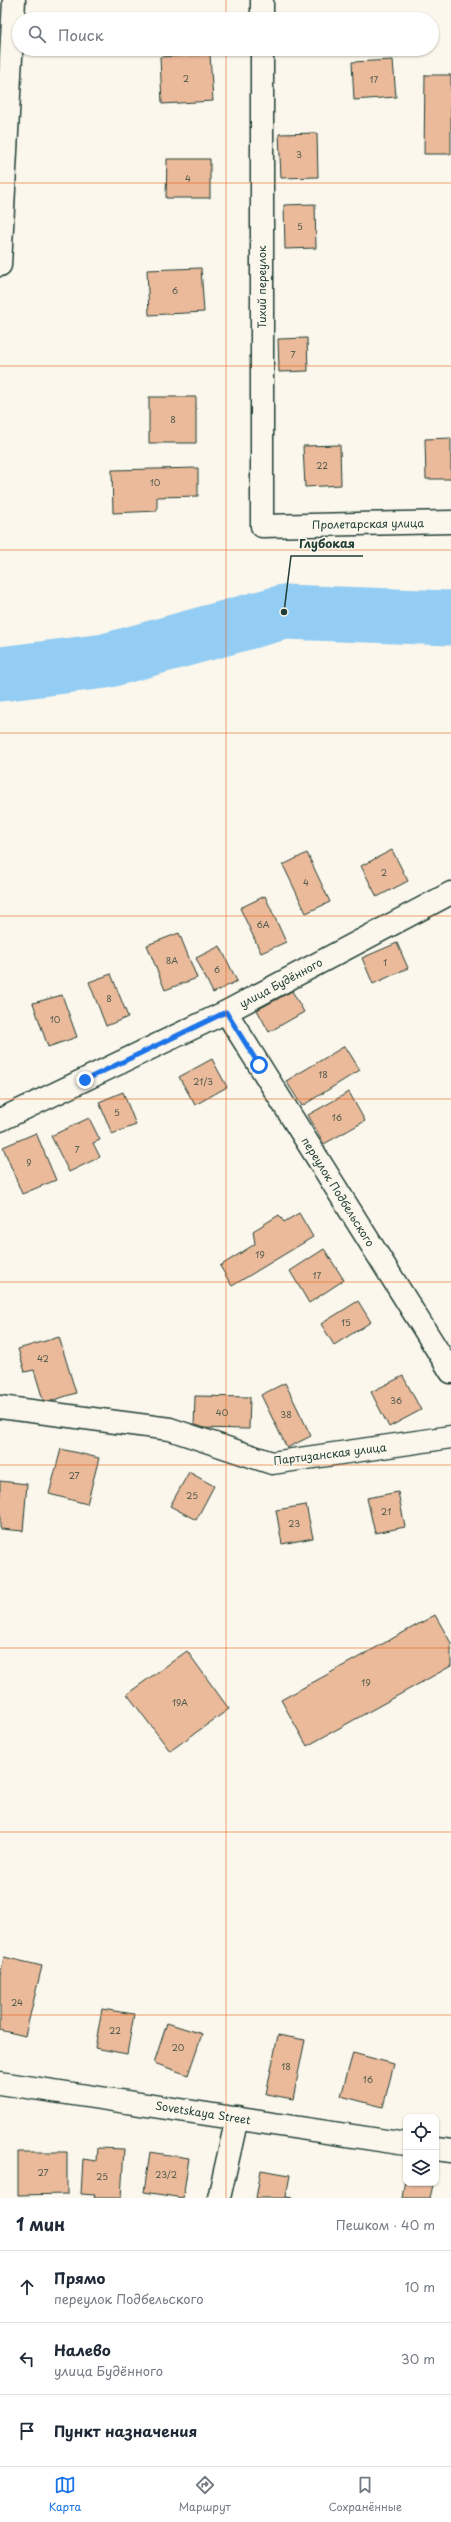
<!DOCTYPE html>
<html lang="ru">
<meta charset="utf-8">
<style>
body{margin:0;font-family:"Playpen Sans",sans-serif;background:#f6f6f7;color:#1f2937}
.controls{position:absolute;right:12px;bottom:12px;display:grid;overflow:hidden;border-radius:8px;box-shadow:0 1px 3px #0004}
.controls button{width:36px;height:36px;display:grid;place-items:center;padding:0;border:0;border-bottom:1px solid #e0e1e3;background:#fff;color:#1f2937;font:20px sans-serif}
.stop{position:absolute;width:12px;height:12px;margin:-9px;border:3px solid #1a73e8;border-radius:50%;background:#fff}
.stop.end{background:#1a73e8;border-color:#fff;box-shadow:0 1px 4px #0008}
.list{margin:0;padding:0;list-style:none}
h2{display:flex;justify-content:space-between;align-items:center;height:52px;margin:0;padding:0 16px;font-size:17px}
h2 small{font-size:13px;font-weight:400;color:#747a83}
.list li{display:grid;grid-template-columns:26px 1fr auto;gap:12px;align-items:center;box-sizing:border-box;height:72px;padding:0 16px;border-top:1px solid #e0e1e3}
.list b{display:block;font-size:15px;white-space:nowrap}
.list p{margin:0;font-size:13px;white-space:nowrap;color:#747a83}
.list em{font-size:13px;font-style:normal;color:#747a83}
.icon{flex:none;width:22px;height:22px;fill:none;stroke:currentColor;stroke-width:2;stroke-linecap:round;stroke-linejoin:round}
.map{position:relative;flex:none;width:451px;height:2198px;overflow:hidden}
.search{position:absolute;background:#fff;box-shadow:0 1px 3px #0004;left:12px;right:12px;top:12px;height:44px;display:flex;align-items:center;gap:10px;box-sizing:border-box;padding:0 14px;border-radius:22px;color:#747a83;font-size:15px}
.sheet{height:268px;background:#fff}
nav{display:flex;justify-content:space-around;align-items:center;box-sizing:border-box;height:56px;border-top:1px solid #e0e1e3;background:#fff;font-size:11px;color:#747a83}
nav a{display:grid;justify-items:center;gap:2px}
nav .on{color:#1a73e8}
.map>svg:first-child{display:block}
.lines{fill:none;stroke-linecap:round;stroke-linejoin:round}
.river{stroke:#94cdf3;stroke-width:55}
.building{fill:#eaba9a;stroke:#1f3d34}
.minor-casing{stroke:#1f3d34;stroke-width:25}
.tertiary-casing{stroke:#1f3d34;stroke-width:25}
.minor{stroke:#fbf7ec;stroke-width:22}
.tertiary{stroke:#fbf7ec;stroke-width:22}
.route{stroke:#1a73e8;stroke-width:5}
.grid{fill:none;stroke:#e8590c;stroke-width:1;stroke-opacity:0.55}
.labels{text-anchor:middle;stroke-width:3;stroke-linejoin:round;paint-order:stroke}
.number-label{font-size:9px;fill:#525c4e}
.street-label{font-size:11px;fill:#1f3d34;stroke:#fbf7ec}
.leader{fill:none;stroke:#1f3d34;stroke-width:1.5}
.callout-dot{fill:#1f3d34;stroke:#fbf7ec;stroke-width:1.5}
.callout-label{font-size:12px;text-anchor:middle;font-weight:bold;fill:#1f3d34;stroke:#fbf7ec;stroke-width:3;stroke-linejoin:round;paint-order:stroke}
</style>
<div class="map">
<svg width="451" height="2198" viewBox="0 0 451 2198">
<rect width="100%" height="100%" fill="#fbf7ec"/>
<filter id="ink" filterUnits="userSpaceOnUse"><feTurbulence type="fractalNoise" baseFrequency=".025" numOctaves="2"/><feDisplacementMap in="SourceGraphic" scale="8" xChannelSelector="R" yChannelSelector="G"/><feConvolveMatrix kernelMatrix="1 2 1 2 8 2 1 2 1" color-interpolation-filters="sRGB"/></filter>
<g filter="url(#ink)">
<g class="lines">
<path class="river" d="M0 674 105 661 284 612 451 618"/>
</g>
<path class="building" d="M210 54 213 101 162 104 160 57Z
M393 60 396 97 354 100 352 62Z
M425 75H451V154H424Z
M317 133 318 177 281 178 279 134Z
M167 159H210V198H166Z
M315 204 316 248 285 249 284 205Z
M201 268 204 312 149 315 147 270Z
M307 338 308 371 279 372 278 339Z
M149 397H196V443H149Z
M451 438V479H426L425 439Z
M340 445 341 485 305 487 303 446Z
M198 468V496L157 497V511L113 513 112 470Z
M392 850 408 881 377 897 361 866Z
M307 853 330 902 306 913 283 865Z
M265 896 286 942 261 953 240 908Z
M179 933 197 978 165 990 147 945Z
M397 943 408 968 373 984 362 958Z
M220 946 237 981 213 993 196 958Z
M111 974 128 1017 106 1026 89 982Z
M292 991 304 1012 269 1032 257 1010Z
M62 995 77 1037 48 1047 33 1003Z
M345 1046 360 1070 302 1106 286 1081Z
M212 1059 227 1087 195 1105 179 1077Z
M123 1092 136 1125 112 1134 99 1102Z
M349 1092 365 1121 324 1144 308 1115Z
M89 1118 100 1140 93 1143 100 1157 69 1172 51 1136Z
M36 1133 56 1180 22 1194 3 1147Z
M299 1213 313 1237 232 1286 220 1266 255 1244 253 1231 279 1215 284 1222Z
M324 1249 344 1280 309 1303 290 1271Z
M358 1301 371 1322 334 1345 321 1324Z
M59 1337 76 1393 44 1403 34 1370 25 1372 18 1349Z
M403 1376 421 1410 389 1427 371 1392Z
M285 1383 311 1436 287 1448 261 1395Z
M195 1396 250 1397 249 1429 194 1428Z
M61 1449 99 1458 87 1504 49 1494Z
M189 1472 214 1486 196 1520 170 1506Z
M0 1481 27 1484 23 1531 0 1529Z
M398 1492 405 1527 375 1533 367 1498Z
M306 1505 313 1538 282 1544 276 1510Z
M435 1615 451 1643V1666L307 1746 281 1700Z
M187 1651 229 1709 170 1751 127 1694Z
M4 1957 42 1966 25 2036 0 2030V1975Z
M102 2009 134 2014 127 2054 95 2048Z
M167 2023 202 2034 188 2075 154 2063Z
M278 2035 305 2040 293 2099 266 2094Z
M353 2053 394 2064 383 2107 341 2096Z
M97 2148 124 2149 121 2198H94L95 2195 81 2194 83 2159 96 2161Z
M18 2152H67V2194L18 2195Z
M150 2152 189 2158 183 2198 144 2192Z
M261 2170 290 2175 286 2197 293 2198H256Z
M405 2180 406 2183 433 2185 430 2198H402Z"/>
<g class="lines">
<g class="minor-casing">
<path id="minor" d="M262 19V0
M262 49V526L451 522
M0 265 14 0
M226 1012 451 1372
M0 1120 226 1012 451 893
M0 1407 170 1429 272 1463 451 1437
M219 2198 237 2118"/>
</g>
<g class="tertiary-casing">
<path id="tertiary" d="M0 2083 406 2144
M436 2149 451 2151"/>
</g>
<use href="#minor" class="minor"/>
<use href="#tertiary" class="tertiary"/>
</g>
</g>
<g class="lines" filter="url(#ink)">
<path class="route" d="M85 1080 226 1012 259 1065"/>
</g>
<path class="grid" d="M226 0V19M226 49V2198M0 183H451M0 366H451M0 550H451M0 733H451M0 916H451M0 1099H451M0 1282H451M0 1465H451M0 1648H451M0 1832H451M0 2015H451"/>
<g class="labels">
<g class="number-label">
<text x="186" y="82">2</text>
<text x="374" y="83">17</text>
<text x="299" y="158">3</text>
<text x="188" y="182">4</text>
<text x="300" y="230">5</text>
<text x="175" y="294">6</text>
<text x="293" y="358">7</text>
<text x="173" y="423">8</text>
<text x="322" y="469">22</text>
<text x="155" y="486">10</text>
<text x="384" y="876">2</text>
<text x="306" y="886">4</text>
<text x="263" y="928">6А</text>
<text x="172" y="964">8А</text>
<text x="385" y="966">1</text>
<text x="217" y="973">6</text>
<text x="109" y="1002">8</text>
<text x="55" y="1023">10</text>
<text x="323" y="1078">18</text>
<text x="203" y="1085">21/3</text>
<text x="117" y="1116">5</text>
<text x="337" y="1121">16</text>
<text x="77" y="1153">7</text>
<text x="29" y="1166">9</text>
<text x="260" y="1258">19</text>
<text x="317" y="1279">17</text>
<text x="346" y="1326">15</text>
<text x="43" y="1362">42</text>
<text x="396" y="1404">36</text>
<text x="222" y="1416">40</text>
<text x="286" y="1418">38</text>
<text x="74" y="1479">27</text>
<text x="192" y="1499">25</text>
<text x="386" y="1515">21</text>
<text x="294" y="1527">23</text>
<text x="366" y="1686">19</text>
<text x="180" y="1706">19А</text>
<text x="17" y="2006">24</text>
<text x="115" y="2034">22</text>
<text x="178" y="2051">20</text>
<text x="286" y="2070">18</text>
<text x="368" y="2083">16</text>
<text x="43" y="2176">27</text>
<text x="166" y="2178">23/2</text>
<text x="102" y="2180">25</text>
</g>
<g class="street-label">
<text transform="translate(262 287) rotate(-90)" y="4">Тихий переулок</text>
<text transform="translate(368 524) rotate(-1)" y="4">Пролетарская улица</text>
<text transform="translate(281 983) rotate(-28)" y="4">улица Будённого</text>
<text transform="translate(338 1192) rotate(58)" y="4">переулок Подбельского</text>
<text transform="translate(330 1454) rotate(-7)" y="4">Партизанская улица</text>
<text transform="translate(203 2113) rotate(9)" y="4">Sovetskaya Street</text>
</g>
</g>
<path class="leader" d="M284 612L291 556H363"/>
<circle class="callout-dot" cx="284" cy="612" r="4"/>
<g class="callout-label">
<text x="327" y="548">Глубокая</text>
</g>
</svg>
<div class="controls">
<button><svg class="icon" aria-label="locate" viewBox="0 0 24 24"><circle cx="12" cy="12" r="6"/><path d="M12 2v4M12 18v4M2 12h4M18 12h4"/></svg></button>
<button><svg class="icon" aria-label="layers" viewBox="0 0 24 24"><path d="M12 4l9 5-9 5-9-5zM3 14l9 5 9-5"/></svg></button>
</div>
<div class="stop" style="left:259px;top:1065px"></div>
<div class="stop end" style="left:85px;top:1080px"></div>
<div class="search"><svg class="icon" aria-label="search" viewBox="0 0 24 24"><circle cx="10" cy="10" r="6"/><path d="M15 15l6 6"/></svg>Поиск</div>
</div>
<section class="sheet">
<h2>1 мин<small>Пешком · 40 m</small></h2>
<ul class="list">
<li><svg class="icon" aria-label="ahead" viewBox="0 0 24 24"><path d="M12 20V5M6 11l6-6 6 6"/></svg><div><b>Прямо</b><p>переулок Подбельского</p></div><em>10 m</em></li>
<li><svg class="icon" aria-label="left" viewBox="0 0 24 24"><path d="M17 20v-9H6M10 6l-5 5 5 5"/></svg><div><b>Налево</b><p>улица Будённого</p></div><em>30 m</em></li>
<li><svg class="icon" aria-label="arrive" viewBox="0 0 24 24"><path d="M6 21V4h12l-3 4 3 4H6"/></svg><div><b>Пункт назначения</b></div></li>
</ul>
</section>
<nav>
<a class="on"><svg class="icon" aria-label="map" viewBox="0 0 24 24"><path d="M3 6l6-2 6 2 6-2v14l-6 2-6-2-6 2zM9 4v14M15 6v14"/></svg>Карта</a>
<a><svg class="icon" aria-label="directions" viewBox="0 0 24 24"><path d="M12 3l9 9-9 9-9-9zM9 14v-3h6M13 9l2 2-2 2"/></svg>Маршрут</a>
<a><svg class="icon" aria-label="saved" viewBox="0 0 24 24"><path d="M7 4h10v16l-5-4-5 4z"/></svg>Сохранённые</a>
</nav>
